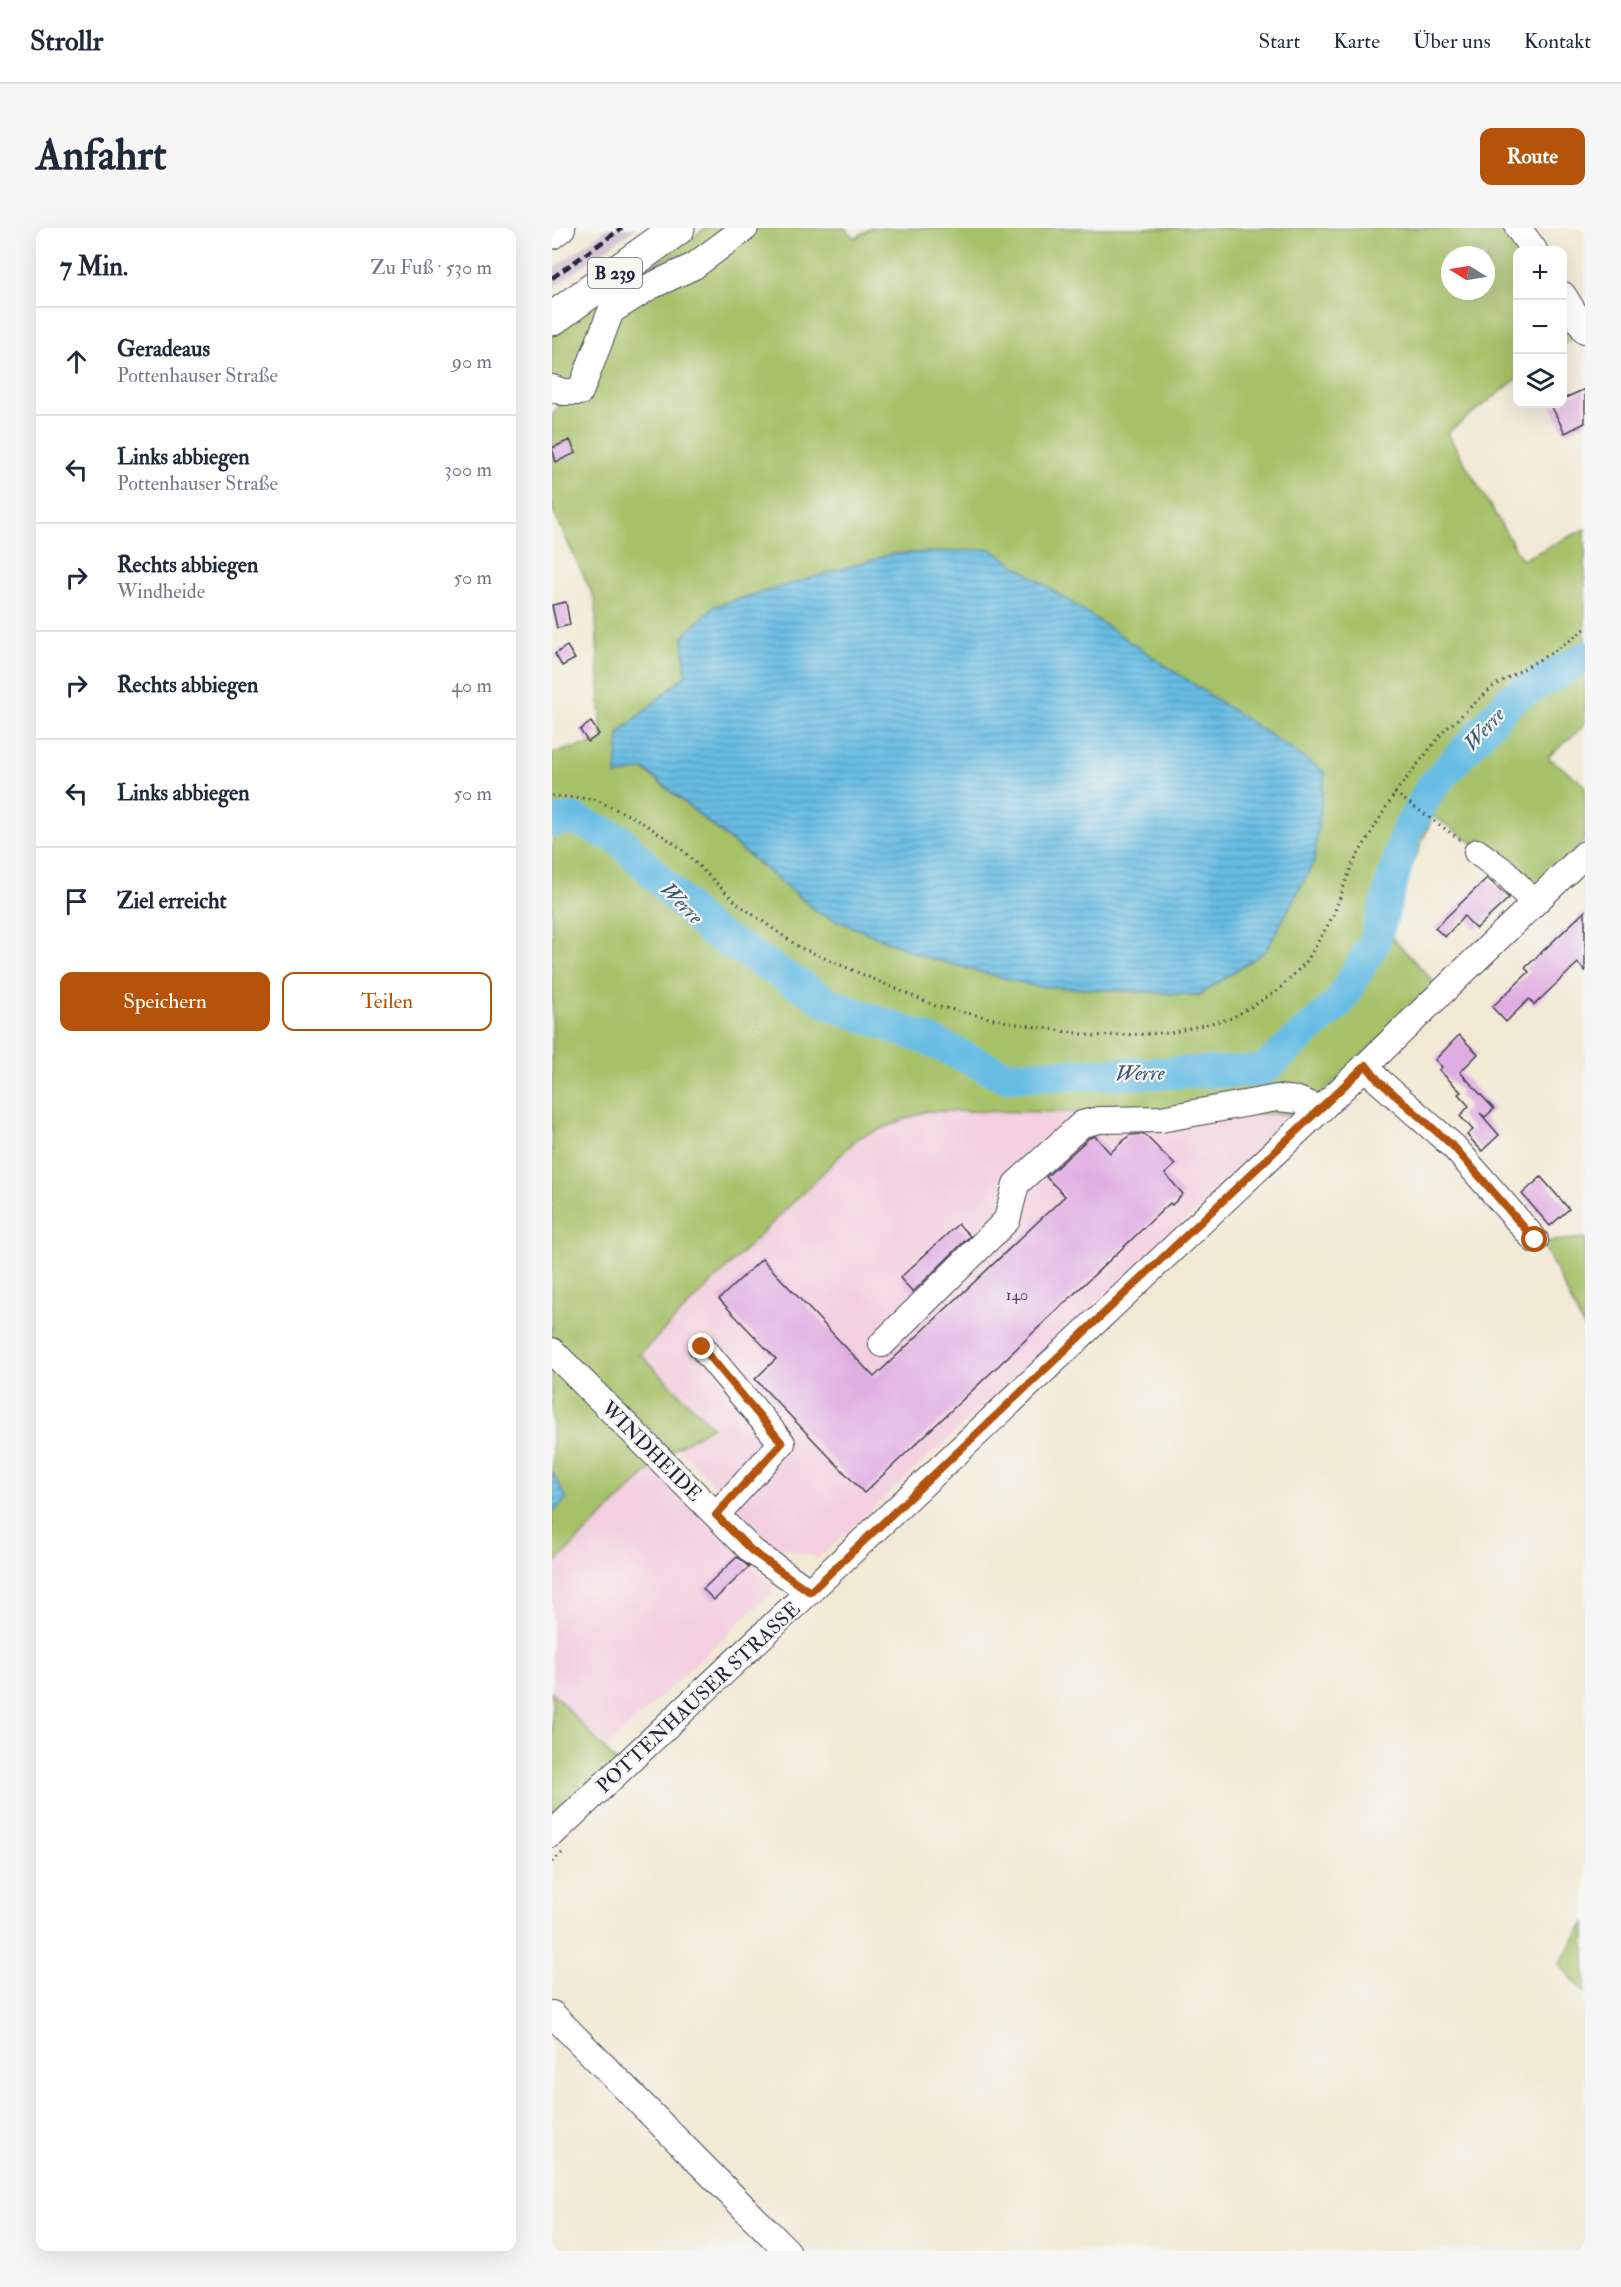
<!DOCTYPE html>
<html lang="de">
<meta charset="utf-8">
<style>
body{margin:0;font-family:"IM FELL Double Pica",serif;background:#f6f6f7;color:#1f2937}
.controls{position:absolute;right:18px;top:18px;display:grid;overflow:hidden;border-radius:12px;box-shadow:0 6px 24px #0002}
.controls button{width:54px;height:54px;display:grid;place-items:center;padding:0;border:0;border-bottom:2px solid #e0e1e3;background:#fff;color:#1f2937;font:30px sans-serif}
.compass{position:absolute;left:889px;top:18px;width:54px;height:54px;border-radius:50%;background:#fff;box-shadow:0 6px 24px #0002;rotate:281deg}
.stop{position:absolute;width:18px;height:18px;margin:-14px;border:4px solid #b45309;border-radius:50%;background:#fff}
.stop.end{background:#b45309;border-color:#fff;box-shadow:0 2px 6px #0008}
.list{margin:0;padding:0;list-style:none}
h2{display:flex;justify-content:space-between;align-items:center;height:78px;margin:0;padding:0 24px;font-size:26px}
h2 small{font-size:20px;font-weight:400;color:#747a83}
.list li{display:grid;grid-template-columns:39px 1fr auto;gap:18px;align-items:center;box-sizing:border-box;height:108px;padding:0 24px;border-top:2px solid #e0e1e3}
.list b{display:block;font-size:22px;white-space:nowrap}
.list p{margin:0;font-size:20px;white-space:nowrap;color:#747a83}
.list em{font-size:20px;font-style:normal;color:#747a83}
.actions{display:flex;gap:12px;padding:18px 24px}
.actions a{flex:1;padding:14px 0;border:2px solid #b45309;border-radius:12px;text-align:center;font-size:21px;color:#b45309}
.actions .main{background:#b45309;color:#fff}
.icon{flex:none;width:33px;height:33px;fill:none;stroke:currentColor;stroke-width:2;stroke-linecap:round;stroke-linejoin:round}
.map{position:relative;flex:none;width:1033px;height:2023px;overflow:hidden;border-radius:12px}
header{display:flex;align-items:center;gap:36px;box-sizing:border-box;height:84px;padding:0 30px;background:#fff;border-bottom:2px solid #e0e1e3}
header strong{font-size:28px}
nav{display:flex;gap:33px;margin-inline-start:auto;font-size:21px}
.intro{display:flex;align-items:center;justify-content:space-between;box-sizing:border-box;height:144px;padding:0 36px}
h1{margin:0;font-size:42px}
.button{padding:15px 27px;border-radius:12px;background:#b45309;color:#fff;font-size:21px;font-weight:700}
main{display:flex;gap:36px;padding:0 36px}
aside{flex:1;background:#fff;border-radius:12px;box-shadow:0 6px 24px #0002}
.map>svg:first-child{display:block}
.built{fill:#f3cfdf}
.industrial{fill:#cfbdce}
.grass{fill:#a6c168;stroke:#647252;stroke-width:1.5;fill-rule:evenodd}
.water{fill:url(#water-rules);stroke:#447090;stroke-width:1.5}
.lines{fill:none;stroke-linecap:round;stroke-linejoin:round}
.river{stroke:#67bde4;stroke-width:32}
.building{fill:#e0ade2}
.minor-casing{stroke:#414052;stroke-width:28}
.major-casing{stroke:#414052;stroke-width:35}
.path{stroke:#414052;stroke-width:3;stroke-dasharray:1.5 4.5;stroke-linecap:butt}
.minor{stroke:#fff;stroke-width:26}
.major{stroke:#fff;stroke-width:33}
.rail{stroke:#22223b;stroke-width:4.5;stroke-dasharray:9 4.5;stroke-linecap:butt}
.route{stroke:#b45309;stroke-width:8}
.labels{text-anchor:middle;stroke-width:4.5;stroke-linejoin:round;paint-order:stroke}
.number-label{font-size:16px;fill:#524565}
.shield{fill:#f6f6f2;stroke:#626272;stroke-width:1.5}
.shield-label{font-size:18px;font-weight:bold;fill:#22223b}
.street-label{font-size:20px;fill:#22223b;stroke:#f6f6f2}
.water-label{font-size:21px;font-style:italic;fill:#3a5876;stroke:#f6f6f2}
</style>
<header>
<strong>Strollr</strong>
<nav><a>Start</a><a>Karte</a><a>Über uns</a><a>Kontakt</a></nav>
</header>
<div class="intro"><h1>Anfahrt</h1><a class="button">Route</a></div>
<main>
<aside>
<h2>7 Min.<small>Zu Fuß · 530 m</small></h2>
<ul class="list">
<li><svg class="icon" aria-label="ahead" viewBox="0 0 24 24"><path d="M12 20V5M6 11l6-6 6 6"/></svg><div><b>Geradeaus</b><p>Pottenhauser Straße</p></div><em>90 m</em></li>
<li><svg class="icon" aria-label="left" viewBox="0 0 24 24"><path d="M17 20v-9H6M10 6l-5 5 5 5"/></svg><div><b>Links abbiegen</b><p>Pottenhauser Straße</p></div><em>300 m</em></li>
<li><svg class="icon" aria-label="right" viewBox="0 0 24 24"><path d="M7 20v-9h11M14 6l5 5-5 5"/></svg><div><b>Rechts abbiegen</b><p>Windheide</p></div><em>50 m</em></li>
<li><svg class="icon" aria-label="right" viewBox="0 0 24 24"><path d="M7 20v-9h11M14 6l5 5-5 5"/></svg><div><b>Rechts abbiegen</b></div><em>40 m</em></li>
<li><svg class="icon" aria-label="left" viewBox="0 0 24 24"><path d="M17 20v-9H6M10 6l-5 5 5 5"/></svg><div><b>Links abbiegen</b></div><em>50 m</em></li>
<li><svg class="icon" aria-label="arrive" viewBox="0 0 24 24"><path d="M6 21V4h12l-3 4 3 4H6"/></svg><div><b>Ziel erreicht</b></div></li>
</ul>
<div class="actions"><a class="main">Speichern</a><a>Teilen</a></div>
</aside>
<div class="map">
<svg width="1033" height="2023" viewBox="0 0 1033 2023">
<defs>
<pattern id="water-rules" width="6" height="5" patternUnits="userSpaceOnUse" patternTransform="scale(1.5)"><rect width="6" height="5" fill="#67bde4"/><path d="M0 2.5h6" fill="none" stroke="#5499ba"/></pattern>
</defs>
<rect width="100%" height="100%" fill="#f6f6f2"/>
<filter id="ink" filterUnits="userSpaceOnUse"><feTurbulence type="fractalNoise" baseFrequency=".0167" numOctaves="2"/><feDisplacementMap in="SourceGraphic" scale="12" xChannelSelector="R" yChannelSelector="G"/><feConvolveMatrix kernelMatrix="1 2 1 2 8 2 1 2 1" color-interpolation-filters="sRGB"/></filter>
<filter id="wash" filterUnits="userSpaceOnUse"><feTurbulence type="fractalNoise" baseFrequency=".008" numOctaves="4" result="noise"/><feDisplacementMap in="SourceGraphic" scale="24" xChannelSelector="R" yChannelSelector="G"/><feGaussianBlur stdDeviation="1.35" result="paint"/><feColorMatrix in="noise" values="0 0 0 0 0 0 0 0 0 0 0 0 0 0 0 0 0 1.4 0 .05"/><feComposite in="paint" operator="in"/></filter>
<g filter="url(#wash)">
<rect width="100%" height="100%" fill="#f1e9d4"/>
<path class="built" d="M374 883 749 886 267 1330 218 1316 126 1220 160 1198 88 1127 306 910Z
M100 1240 223 1361 51 1523 0 1464V1338Z"/>
<path class="industrial" d="M56 0H84L0 60V41Z"/>
<path class="grass" d="M154 0H293L303 10 319 0H957L972 22H966L965 151 895 205 970 332 1033 301V497L996 529 1033 557V612L982 662 940 628 881 588 833 702 884 756 749 886 374 883 306 910 88 1126 160 1198 113 1227 0 1111V525L50 513 43 372 0 281V225L4 234 24 224 18 212 0 220V188L7 178 0 162V106ZM898 27H934V63H898ZM131 408 762 634 714 722 647 767 482 758 267 685 91 541 67 505 134 447Z
M1011 81 1027 105 1011 117Z
M1033 1010V1102L990 1014Z
M0 1140 100 1240 0 1338V1285L14 1271 0 1243Z
M0 1464 67 1537 0 1599Z
M1033 1695V1765L1007 1736Z"/>
<path class="water" d="M439 321 773 544 762 634 714 723 647 767 482 758 373 729 267 685 92 541 64 548 67 505 134 447 131 408 163 378 340 326Z
M0 1243 15 1271 0 1285Z"/>
<g class="lines">
<path class="river" d="M0 594 22 591 67 611 156 701 280 777 377 812 453 848 710 843 787 775 823 713 854 605 879 560 959 471 1033 429"/>
</g>
<g id="blocks">
<path class="building" d="M1033 161V195L1013 205 999 177 1011 176V171Z
M18 212 24 225 4 234 0 220Z
M14 374 18 397 5 400 0 377Z
M15 418 23 431 10 438 3 426Z
M39 494 47 506 36 514 28 502Z
M935 650 957 670 924 701 912 688 893 709 883 700Z
M1033 683V743L1026 735 982 777 977 771 954 794 940 779 977 744 973 740Z
M907 807 926 826 908 844 942 881 933 889 928 885 947 907 930 923 915 907 921 902 908 888 917 878 906 866 909 864 887 842 890 839 883 832Z
M592 906 623 937 613 946 631 966 620 977 618 975 312 1265 203 1151 224 1131 167 1071 210 1031 322 1149 513 968 494 949 537 910 543 908 558 925 578 907Z
M989 949 1017 981 998 998 970 966Z
M406 996 418 1008 361 1064 348 1050Z
M185 1329 197 1339 162 1372 151 1361Z"/>
</g>
</g>
<g filter="url(#ink)">
<use href="#blocks" fill-opacity="0" stroke="#414052" stroke-width="1.5"/>
<g class="lines">
<g class="minor-casing">
<path id="minor" d="M966 0 982 22
M0 8 10 0
M1011 67 1033 102
M0 160 11 164H28L59 83 97 59 142 38 193 0
M925 624 954 645 982 675
M814 837 826 852 902 919 983 1012
M330 1116 455 992 464 956 530 896 547 892 609 891 725 870 746 872 769 881
M150 1119 230 1215 164 1287
M0 1123 200 1323 258 1364
M0 1606 769 881 1033 626
M0 1786 235 2023"/>
</g>
<g class="major-casing">
<path id="major" d="M0 91 126 0"/>
</g>
<path class="path" d="M843 565 910 613
M0 568 42 571 85 591 126 618 186 676 247 719 384 778 460 795 542 808 618 805 680 790 724 764 755 733 781 688 800 637 829 588 843 565 891 504 943 457 1006 421 1033 401
M0 1634 10 1625"/>
<use href="#minor" class="minor"/>
<use href="#major" class="major"/>
<path class="rail" d="M0 50 70 0"/>
</g>
</g>
<g class="lines" filter="url(#ink)">
<path class="route" d="M150 1119 230 1215 164 1287 200 1323 258 1364 814 837 826 852 902 919 983 1012"/>
</g>
<g class="labels">
<g class="number-label">
<text x="465" y="1072">140</text>
</g>
<rect class="shield" x="36" y="30" width="54" height="30" rx="4.5"/>
<g class="shield-label">
<text x="63" y="51">B 239</text>
</g>
<g class="street-label">
<text transform="translate(100 1223) rotate(45)" y="7">WINDHEIDE</text>
<text transform="translate(146 1469) rotate(-43)" y="7">POTTENHAUSER STRASSE</text>
</g>
<g class="water-label">
<text transform="translate(932 501) rotate(-48)" y="7">Werre</text>
<text transform="translate(130 675) rotate(45)" y="7">Werre</text>
<text transform="translate(588 845) rotate(-1)" y="7">Werre</text>
</g>
</g>
</svg>
<div class="controls">
<button>+</button>
<button>−</button>
<button><svg class="icon" aria-label="layers" viewBox="0 0 24 24"><path d="M12 4l9 5-9 5-9-5zM3 14l9 5 9-5"/></svg></button>
</div>
<svg class="compass" viewBox="-18 -18 36 36"><path d="M0-13l5 13h-10z" fill="#e53935"/><path d="M0 13l5-13h-10z" fill="#747a83"/></svg>
<div class="stop" style="left:983px;top:1012px"></div>
<div class="stop end" style="left:150px;top:1119px"></div>
</div>
</main>
